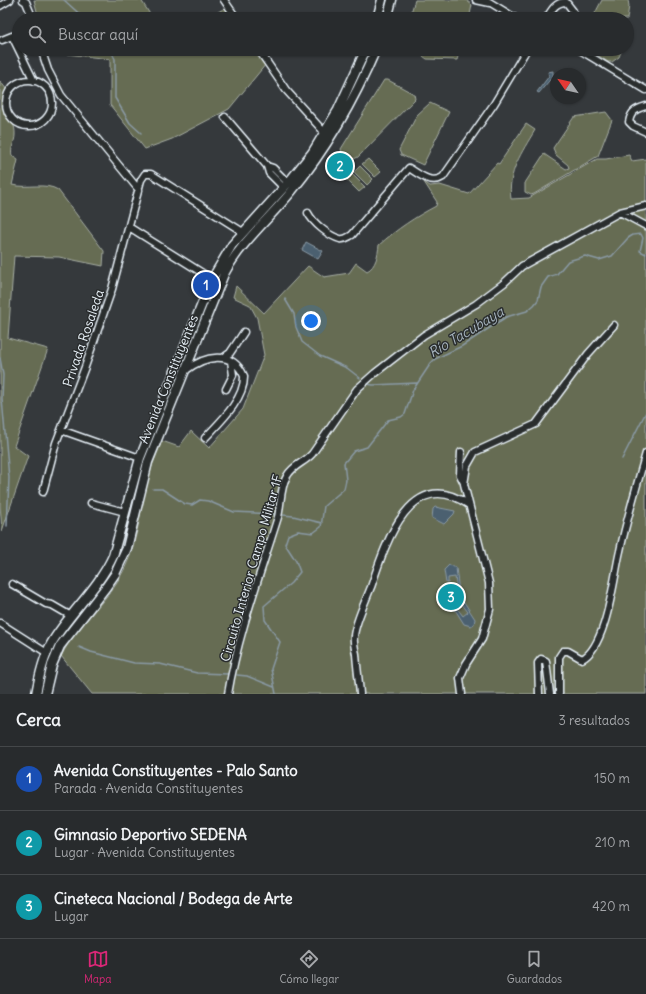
<!DOCTYPE html>
<html lang="es">
<meta charset="utf-8">
<style>
body{margin:0;font-family:Delius,sans-serif;background:#303335;color:#f1f3f6}
.compass{position:absolute;left:550px;top:68px;width:36px;height:36px;border-radius:50%;background:#282b2d;box-shadow:0 1px 3px #0004;rotate:304deg}
.you{position:absolute;left:311px;top:321px;width:14px;height:14px;margin:-10px;border:3px solid #fff;border-radius:50%;background:#1a73e8;box-shadow:0 0 0 6px #1a73e833}
.badge{display:grid;place-items:center;width:26px;height:26px;border-radius:50%;background:#db2777;color:#fff;font-size:13px;font-weight:700}
.pin{position:absolute;translate:-50% -50%;border:2px solid #fff;box-shadow:0 1px 4px #0006}
.list{margin:0;padding:0;list-style:none}
h2{display:flex;justify-content:space-between;align-items:center;height:52px;margin:0;padding:0 16px;font-size:17px}
h2 small{font-size:13px;font-weight:400;color:#a5a7aa}
.list li{display:grid;grid-template-columns:26px 1fr auto;gap:12px;align-items:center;box-sizing:border-box;height:64px;padding:0 16px;border-top:1px solid #444749}
.list b{display:block;font-size:15px;white-space:nowrap}
.list p{margin:0;font-size:13px;white-space:nowrap;color:#a5a7aa}
.list em{font-size:13px;font-style:normal;color:#a5a7aa}
.icon{flex:none;width:22px;height:22px;fill:none;stroke:currentColor;stroke-width:2;stroke-linecap:round;stroke-linejoin:round}
.map{position:relative;flex:none;width:646px;height:694px;overflow:hidden}
.search{position:absolute;background:#282b2d;box-shadow:0 1px 3px #0004;left:12px;right:12px;top:12px;height:44px;display:flex;align-items:center;gap:10px;box-sizing:border-box;padding:0 14px;border-radius:22px;color:#a5a7aa;font-size:15px}
.sheet{height:244px;background:#282b2d}
nav{display:flex;justify-content:space-around;align-items:center;box-sizing:border-box;height:56px;border-top:1px solid #444749;background:#282b2d;font-size:11px;color:#a5a7aa}
nav a{display:grid;justify-items:center;gap:2px}
nav .on{color:#db2777}
.map>svg:first-child{display:block}
.green{fill:#666c52;stroke:#a7aea5}
.water{fill:#4b606f;stroke:#8a9aa6}
.lines{fill:none;stroke-linecap:round;stroke-linejoin:round}
.stream{stroke:#8a9aa6;stroke-width:1.5}
.minor-casing{stroke:#e8f1f8;stroke-width:9}
.highway-casing{stroke:#e8f1f8;stroke-width:11}
.minor{stroke:#2a2d2e;stroke-width:6}
.highway{stroke:#2a2d2e;stroke-width:8}
.labels{text-anchor:middle;stroke-width:3;stroke-linejoin:round;paint-order:stroke}
.street-label{font-size:13px;fill:#e8f1f8;stroke:#2a2d2e}
.water-label{font-size:14px;font-style:italic;fill:#a9b7c1;stroke:#2a2d2e}
</style>
<div class="map">
<svg width="646" height="694" viewBox="0 0 646 694">
<rect width="100%" height="100%" fill="#35393c"/>
<filter id="ink" filterUnits="userSpaceOnUse"><feTurbulence type="fractalNoise" baseFrequency=".025" numOctaves="2"/><feDisplacementMap in="SourceGraphic" scale="8" xChannelSelector="R" yChannelSelector="G"/><feConvolveMatrix kernelMatrix="1 2 1 2 8 2 1 2 1" color-interpolation-filters="sRGB"/></filter>
<g filter="url(#ink)">
<path class="green" d="M34 0H141L153 19H39Z
M415 0H466L472 5 469 19H409Z
M602 0H628L629 6 627 19H592Z
M225 8 234 19H206Z
M47 49H255L266 64 229 109 172 139 145 149 110 105V59L48 52Z
M413 49H460L457 60 427 59Z
M588 49H622L619 57 612 62H608Z
M384 80H388L414 94 415 99 358 157C350 162 343 158 341 149Z
M0 81 7 90C0 114 16 117 15 135 15 142 10 148 12 156L18 160 12 185C28 189 45 182 58 190L104 251 103 266 59 257 14 256 8 338 48 349 14 446 28 456 2 531 0 505Z
M430 103 449 112 423 165 401 155 399 150 417 115Z
M606 112 612 120 598 156 534 194 531 195 525 192V183L544 154 566 169 569 168 568 165 556 155 553 148 574 117Z
M526 124 535 130C522 152 507 173 511 199L529 198 597 159H606L629 155 632 161 646 159V694H92L61 656C77 624 108 602 124 570 140 538 140 500 152 466 155 458 159 449 162 441L179 447 191 431 209 448 243 409 264 355 257 318 250 305 233 297 236 286 264 313 308 266 324 277 349 273 356 263 367 271C376 267 378 254 379 245 397 229 415 217 436 206L437 202 424 182 430 186 440 185 469 194 497 163 499 164Z
M368 159 381 172 375 177 362 164Z
M360 166 373 179 367 185 354 172Z
M352 174 365 187 359 192 346 179Z"/>
<path class="water" d="M553 71V76L539 93 537 92 549 76 548 72Z
M306 242 323 251 318 259 302 250Z
M435 507 455 511 454 514 444 524 432 518 433 509Z
M449 565 456 568 459 591H457L455 577 448 578V583H446L444 570Z
M464 602 475 619 474 624 471 626 464 624 454 608 456 607 463 616 468 612 461 603Z"/>
<g class="lines">
<path class="stream" d="M64 0 85 19
M110 49 115 59V98L130 123 141 133
M285 299 294 314 296 327 302 342 320 356 347 368 360 378
M0 358 3 375 2 399 9 478 7 526
M367 384 373 385 417 383
M622 459 646 412
M153 489H162L185 504 192 505 200 500 208 501 234 512 274 514
M283 515 293 516 322 523
M79 647 91 652 134 663 160 664 197 673 228 674
M237 675 247 676 274 687
M276 694 271 669 280 642 265 620 264 606 291 583 300 572 296 561 285 544 288 535 298 531 313 533 321 527 324 506 344 489 346 480 344 463 354 451 367 447 388 420 401 417 405 414 413 390 431 363 435 359 462 346 506 317 527 311 534 305 538 300 541 287 548 277 557 274 568 261 585 256 599 260 612 256 628 238 633 235 641 234 643 238 640 251 646 254"/>
<g class="minor-casing">
<path id="minor" d="M23 0 26 2 33 19
M224 0 237 19
M476 0 490 3
M486 0 517 19
M0 6 10 0
M546 19C551 11 555 2 566 2L573 11 574 19
M2 40 12 36 34 81
M41 49 48 70 61 95 139 190
M258 49 286 90 325 133
M578 49 646 90
M6 103a23 23 0 1 1 46 0a23 23 0 1 1-46 0Z
M646 106C636 109 631 111 629 122L633 126 646 132
M225 117 267 166 273 168 288 183
M267 166 269 173 284 188
M620 212 646 206
M308 213C313 223 329 236 340 239 345 240 348 237 352 235L409 168C419 174 431 185 443 177L494 104 527 49
M129 227 212 279
M223 358 230 353 244 332
M185 371C204 356 232 349 244 376 245 399 220 422 205 438
M226 389 233 375 231 361
M61 430 140 458
M461 452 460 475 464 483
M43 492 56 443 85 367 112 289 141 180 145 174H151L243 232
M91 503 125 512
M12 584 46 604 52 605 71 616
M0 623 47 653
M228 694C238 634 260 575 278 517 281 505 280 487 287 476 293 465 304 463 312 454L357 389 375 373 424 335 476 304 504 283 522 266 620 212 646 226
M360 694C359 681 357 668 356 654 355 649 353 642 354 636 355 623 366 600 371 587 385 545 410 464 469 505
M462 694 460 678 466 664 482 639 490 609 489 583 464 484 467 466 475 452 536 424 588 354 614 325
M539 694 538 663 541 659 546 661 550 694
M559 694V657L563 651H568L582 659C607 647 614 575 620 551 627 518 637 485 646 453"/>
</g>
<g class="highway-casing">
<path id="highway" d="M377 19 382 0
M387 19 392 0
M36 694C39 677 43 659 51 644 69 613 98 589 113 556L140 458 212 279 232 245 288 183 312 153 338 110 366 49
M45 694 52 665 60 646 106 587 115 574 127 548 148 462 224 274C241 242 269 219 291 192 327 148 354 101 376 49"/>
</g>
<use href="#minor" class="minor"/>
<use href="#highway" class="highway"/>
</g>
</g>
<g class="labels">
<g class="street-label">
<text transform="translate(83 338) rotate(-71)" y="5">Privada Rosaleda</text>
<text transform="translate(168 379) rotate(-68)" y="5">Avenida Constituyentes</text>
<text transform="translate(251 568) rotate(-74)" y="5">Circuito Interior Campo Militar 1F</text>
</g>
<g class="water-label">
<text transform="translate(466 332) rotate(-31)" y="5">Río Tacubaya</text>
</g>
</g>
</svg>
<svg class="compass" viewBox="-18 -18 36 36"><path d="M0-13l5 13h-10z" fill="#e53935"/><path d="M0 13l5-13h-10z" fill="#a5a7aa"/></svg>
<div class="you"></div>
<div class="pin badge" style="left:206px;top:285px;background:#1a4fb4">1</div>
<div class="pin badge" style="left:340px;top:166px;background:#0f9aa8">2</div>
<div class="pin badge" style="left:451px;top:597px;background:#0f9aa8">3</div>
<div class="search"><svg class="icon" aria-label="search" viewBox="0 0 24 24"><circle cx="10" cy="10" r="6"/><path d="M15 15l6 6"/></svg>Buscar aquí</div>
</div>
<section class="sheet">
<h2>Cerca<small>3 resultados</small></h2>
<ul class="list">
<li><span class="badge" style="background:#1a4fb4">1</span><div><b>Avenida Constituyentes - Palo Santo</b><p>Parada · Avenida Constituyentes</p></div><em>150 m</em></li>
<li><span class="badge" style="background:#0f9aa8">2</span><div><b>Gimnasio Deportivo SEDENA</b><p>Lugar · Avenida Constituyentes</p></div><em>210 m</em></li>
<li><span class="badge" style="background:#0f9aa8">3</span><div><b>Cineteca Nacional / Bodega de Arte</b><p>Lugar</p></div><em>420 m</em></li>
</ul>
</section>
<nav>
<a class="on"><svg class="icon" aria-label="map" viewBox="0 0 24 24"><path d="M3 6l6-2 6 2 6-2v14l-6 2-6-2-6 2zM9 4v14M15 6v14"/></svg>Mapa</a>
<a><svg class="icon" aria-label="directions" viewBox="0 0 24 24"><path d="M12 3l9 9-9 9-9-9zM9 14v-3h6M13 9l2 2-2 2"/></svg>Cómo llegar</a>
<a><svg class="icon" aria-label="saved" viewBox="0 0 24 24"><path d="M7 4h10v16l-5-4-5 4z"/></svg>Guardados</a>
</nav>
